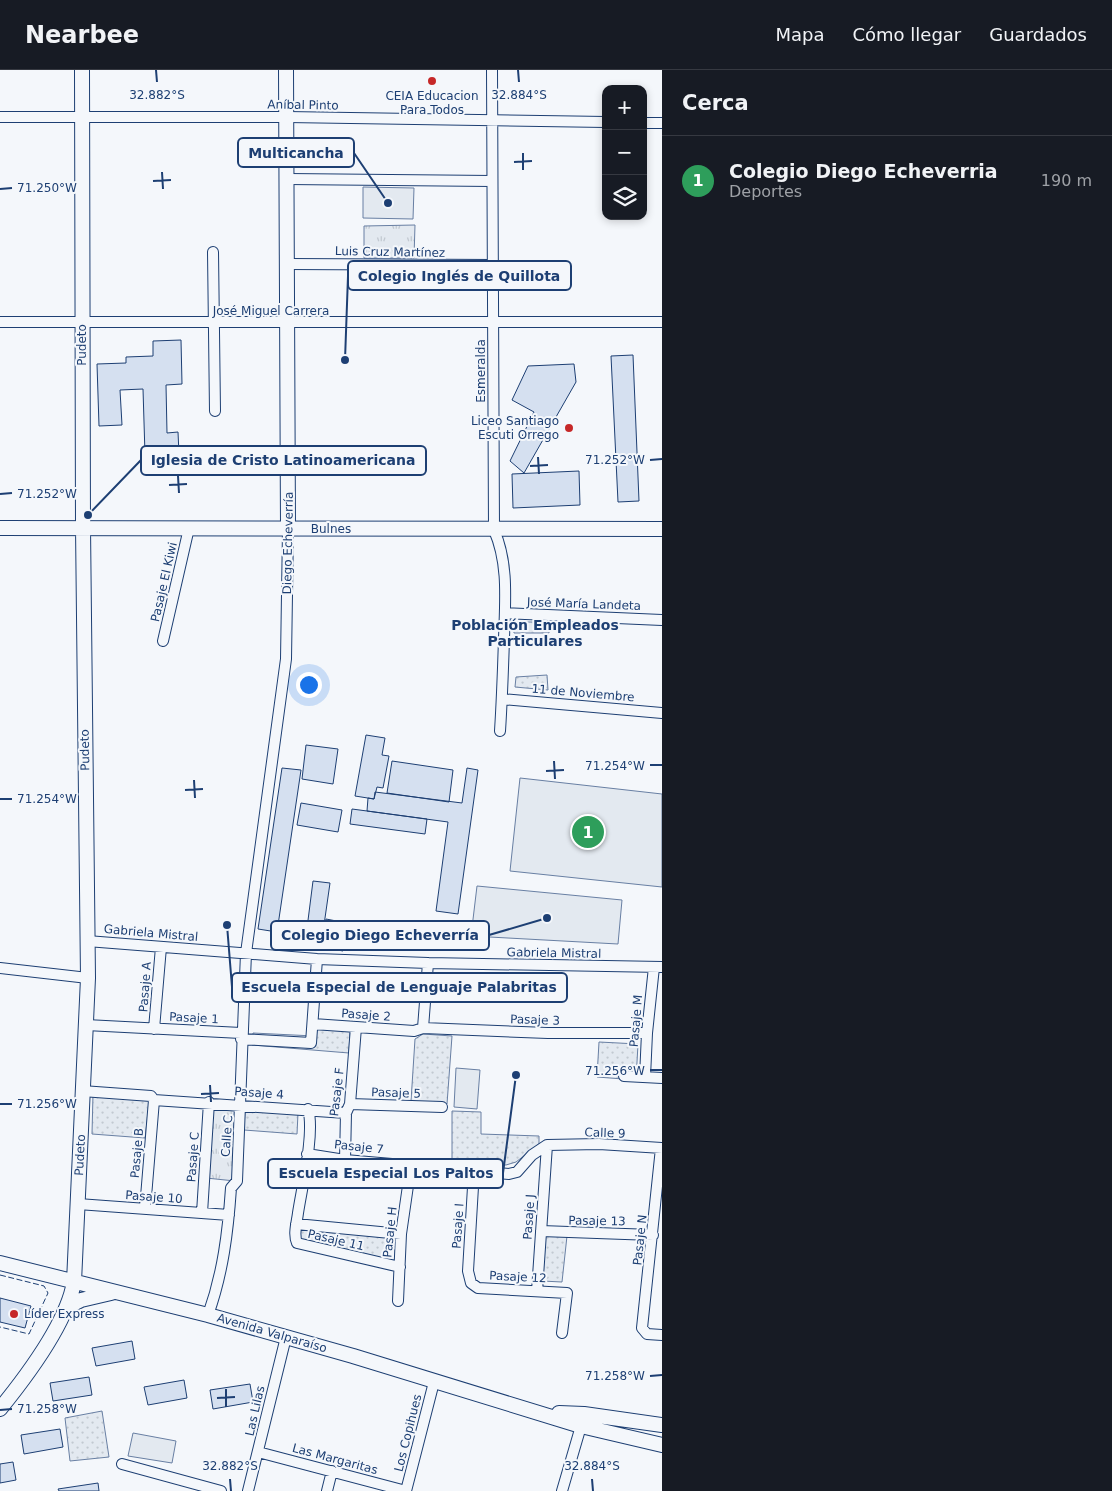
<!DOCTYPE html>
<html lang="es">
<meta charset="utf-8">
<style>
body{margin:0;font-family:"DejaVu Sans",sans-serif;background:#242831;color:#f1f3f6}
.controls{position:absolute;right:15px;top:15px;display:grid;overflow:hidden;border-radius:10px;box-shadow:0 2px 8px #0003}
.controls button{width:45px;height:45px;display:grid;place-items:center;padding:0;border:0;border-bottom:1px solid #363941;background:#171b24;color:#f1f3f6;font:25px sans-serif}
.you{position:absolute;left:308px;top:614px;width:18px;height:18px;margin:-12px;border:4px solid #fff;border-radius:50%;background:#1a73e8;box-shadow:0 0 0 8px #1a73e833}
.badge{display:grid;place-items:center;width:32px;height:32px;border-radius:50%;background:#c62828;color:#fff;font-size:16px;font-weight:700}
.pin{position:absolute;translate:-50% -50%;border:2px solid #fff;box-shadow:0 1px 5px #0006}
.list{margin:0;padding:0;list-style:none}
h2{display:flex;justify-content:space-between;align-items:center;height:65px;margin:0;padding:0 20px;font-size:21px}
h2 small{font-size:16px;font-weight:400;color:#9ea1a6}
.list li{display:grid;grid-template-columns:32px 1fr auto;gap:15px;align-items:center;box-sizing:border-box;height:90px;padding:0 20px;border-top:1px solid #363941}
.list b{display:block;font-size:19px;white-space:nowrap}
.list p{margin:0;font-size:16px;white-space:nowrap;color:#9ea1a6}
.list em{font-size:16px;font-style:normal;color:#9ea1a6}
.icon{flex:none;width:28px;height:28px;fill:none;stroke:currentColor;stroke-width:2;stroke-linecap:round;stroke-linejoin:round}
.map{position:relative;flex:none;width:662px;height:1421px;overflow:hidden}
header{display:flex;align-items:center;gap:30px;box-sizing:border-box;height:70px;padding:0 25px;background:#171b24;border-bottom:1px solid #363941}
header strong{font-size:24px}
nav{display:flex;gap:28px;margin-inline-start:auto;font-size:18px}
main{display:flex}
aside{flex:1;background:#171b24}
.map>svg:first-child{display:block}
.grass{fill:url(#grass-dots);stroke:#687fa3}
.park{fill:url(#park-tufts);stroke:#687fa3}
.garden{fill:#e3e9f0;stroke:#687fa3}
.building{fill:#d5e0f0;stroke:#1d3f73}
.lines{fill:none;stroke-linecap:round;stroke-linejoin:round}
.street-casing{stroke:#1d3f73;stroke-width:12}
.secondary-casing{stroke:#1d3f73;stroke-width:16}
.street{stroke:#f4f7fb;stroke-width:10}
.secondary{stroke:#f4f7fb;stroke-width:14}
.fence{stroke:#1d3f73;stroke-width:1;stroke-dasharray:6 2.5;stroke-linecap:butt}
.ticks{fill:none;stroke:#1d3f73;stroke-width:2}
.poi-dot{fill:#c62828;stroke:#f4f7fb;stroke-width:2}
.labels{text-anchor:middle;stroke-width:4;stroke-linejoin:round;paint-order:stroke}
.poi-label{font-size:12px;fill:#1d3f73;stroke:#f4f7fb}
.street-label{font-size:12px;fill:#1d3f73;stroke:#f4f7fb}
.neighbourhood-label{font-size:14px;font-weight:bold;fill:#1d3f73;stroke:#f4f7fb}
.ticks-label{font-size:12px;text-anchor:middle;fill:#1d3f73;stroke:#f4f7fb;stroke-width:4;stroke-linejoin:round;paint-order:stroke}
.leader{fill:none;stroke:#1d3f73;stroke-width:2}
.callout-dot{fill:#1d3f73;stroke:#f4f7fb;stroke-width:2}
.callout{fill:#f4f7fb;stroke:#1d3f73;stroke-width:2}
.callout-label{font-size:14px;text-anchor:middle;font-weight:bold;fill:#1d3f73}
</style>
<header>
<strong>Nearbee</strong>
<nav><a>Mapa</a><a>Cómo llegar</a><a>Guardados</a></nav>
</header>
<main>
<div class="map">
<svg width="662" height="1421" viewBox="0 0 662 1421">
<defs>
<pattern id="grass-dots" width="8" height="8" patternUnits="userSpaceOnUse" patternTransform="scale(1.25)"><rect width="8" height="8" fill="#e3e9f0"/><path d="M2 2h.1M6 6h.1" fill="none" stroke="#c2c9d1" stroke-width="1.8" stroke-linecap="round"/></pattern>
<pattern id="park-tufts" width="24" height="20" patternUnits="userSpaceOnUse" patternTransform="scale(1.25)"><rect width="24" height="20" fill="#e3e9f0"/><path d="M3 7l-1-3M5 7V3M7 7l1-3M15 17l-1-3M17 17v-4M19 17l1-3" fill="none" stroke="#c2c9d1"/></pattern>
</defs>
<rect width="100%" height="100%" fill="#f4f7fb"/>
<path class="grass" d="M513 552H549V563H514Z
M547 605 548 620 515 617 516 607Z
M315 959 350 960 349 983 252 975 253 963 314 966Z
M423 964 452 966 447 1034 411 1031 415 969Z
M599 972 638 974 636 1010 597 1007Z
M93 1024 150 1027 145 1068 92 1064Z
M245 1039 298 1043 297 1064 244 1060Z
M452 1041 481 1042V1064L539 1066V1074L516 1092 506 1095 452 1091Z
M299 1157 390 1165 380 1191 299 1173Z
M545 1165 567 1166 562 1212 542 1211Z
M102 1341 109 1387 70 1391 65 1348Z"/>
<path class="park" d="M415 155 414 188H364V156Z
M210 1035 239 1039 235 1111 206 1108Z"/>
<path class="garden" d="M363 117 414 118 413 149 363 148Z
M520 708 662 724V817L510 801Z
M477 816 622 830 618 874 471 866Z
M456 998 480 1000 477 1039 454 1037Z
M133 1363 176 1371 172 1393 128 1386Z"/>
<path class="building" d="M181 270 182 314 166 315 167 363 178 362 179 384 145 385 143 319 120 320 122 355 99 356 97 294 126 293V287L153 286V271Z
M633 285 639 431 618 432 611 286Z
M574 294 576 312 524 403 510 391 534 342 512 330 528 296Z
M579 401 580 435 513 438 512 404Z
M366 665 385 668 382 685 389 686 383 718 377 717 374 729 355 726Z
M306 675 338 679 333 714 302 709Z
M392 691 453 700 449 732 387 723Z
M282 698 301 700 277 862 258 859Z
M467 698 478 700 458 844 436 841 448 752 367 741 368 728 374 729 375 722 462 733Z
M301 733 342 740 338 762 297 755Z
M352 739 427 749 425 764 350 754Z
M313 811 330 813 322 869 306 866Z
M326 849 347 853 343 881 321 877Z
M0 1228 31 1236 25 1258 0 1252Z
M132 1271 135 1289 96 1296 92 1278Z
M89 1307 92 1325 53 1331 50 1313Z
M184 1310 187 1328 148 1335 144 1317Z
M250 1314 253 1332 213 1339 210 1320Z
M60 1359 63 1377 24 1384 21 1365Z
M13 1392 16 1410 0 1413V1394Z
M98 1413 99 1421H59L58 1419Z"/>
<g class="lines">
<g class="street-casing">
<path id="street" d="M492 0 494 460C509 494 505 532 504 569 503 600 502 630 500 661
M0 47H287L606 52
M643 53H662
M288 109 492 111
M213 182 215 341
M288 194 493 195
M0 252H662
M505 543 662 550
M163 571 189 458
M502 629 662 643
M87 871 317 889 428 893 662 897
M0 898 88 908
M313 954 414 961 423 958 428 893
M86 955 241 963
M423 958 548 963H647
M154 959 161 877
M241 969 311 973 317 889
M624 1006 662 1008
M645 1007 647 963 654 897
M82 1021 151 1026 154 1030 346 1043
M350 1034 442 1037
M308 1039C315 1062 302 1117 298 1143 297 1152 293 1164 297 1173L400 1197
M547 1075 599 1074 662 1078
M661 1078 642 1258 647 1264 662 1265
M307 1084 345 1090 509 1104 517 1102 532 1085 547 1075
M345 1090 346 1043 350 1034 356 957
M474 1100 468 1201 471 1213 478 1218 567 1223 562 1263
M78 1134 229 1145
M145 1139 154 1030
M202 1143 209 1032
M296 1154 401 1164
M541 1161 653 1165
M537 1221 547 1075
M398 1231 401 1164 411 1095
M208 1245C223 1203 228 1162 231 1118L237 1111 246 883 286 589 288 459
M258 1382 406 1421
M122 1394 221 1421
M248 1421 286 1267
M327 1421 332 1401
M406 1421 434 1312
M562 1421 581 1356"/>
</g>
<g class="secondary-casing">
<path id="secondary" d="M286 0 288 459
M0 458 662 459
M0 1193 208 1245 353 1286 581 1356 662 1375
M67 1237 81 1230 111 1223
M0 1339C26 1307 67 1253 74 1212L88 908 83 457 82 0
M559 1343 584 1344 662 1355"/>
</g>
<use href="#street" class="street"/>
<use href="#secondary" class="secondary"/>
<path class="fence" d="M0 1205 44 1216 48 1223 29 1264 0 1257"/>
</g>
<path class="ticks" d="M156 0 157 12M518 0 519 12M523 83V100M514 92 532 91M162 102 163 119M153 111 171 110M0 119 12 118M538 387 539 404M650 390 662 389M530 396 548 395M178 406 179 423M169 415 187 414M0 424 12 423M554 691 555 709M650 695H662M546 701 564 700M194 710 195 728M185 720 203 719M0 729H12M650 1000H662M210 1015 211 1032M201 1024 219 1023M0 1034H12M650 1306 662 1305M226 1319V1337M217 1328 235 1327M0 1340 12 1339M230 1409 231 1421M592 1409 593 1421"/>
<g class="poi-dot">
<circle cx="432" cy="11" r="5"/>
<circle cx="569" cy="358" r="5"/>
<circle cx="14" cy="1244" r="5"/>
</g>
<g class="labels">
<g class="poi-label">
<text x="432" y="30">CEIA Educacion<tspan x="432" dy="14">Para Todos</tspan></text>
<text x="559" y="355" text-anchor="end">Liceo Santiago<tspan x="559" dy="14">Escuti Orrego</tspan></text>
<text x="24" y="1248" text-anchor="start">Líder Express</text>
</g>
<g class="street-label">
<text transform="translate(303 35) rotate(1)" y="4">Aníbal Pinto</text>
<text transform="translate(390 182) rotate(1)" y="4">Luis Cruz Martínez</text>
<text x="271" y="245">José Miguel Carrera</text>
<text transform="translate(82 275) rotate(-90)" y="4">Pudeto</text>
<text transform="translate(481 301) rotate(-90)" y="4">Esmeralda</text>
<text x="331" y="463">Bulnes</text>
<text transform="translate(288 473) rotate(-89)" y="4">Diego Echeverría</text>
<text transform="translate(164 512) rotate(-77)" y="4">Pasaje El Kiwi</text>
<text transform="translate(584 534) rotate(2)" y="4">José María Landeta</text>
<text transform="translate(583 623) rotate(5)" y="4">11 de Noviembre</text>
<text transform="translate(85 680) rotate(-91)" y="4">Pudeto</text>
<text transform="translate(151 863) rotate(5)" y="4">Gabriela Mistral</text>
<text transform="translate(554 883) rotate(1)" y="4">Gabriela Mistral</text>
<text transform="translate(145 917) rotate(-86)" y="4">Pasaje A</text>
<text transform="translate(366 945) rotate(4)" y="4">Pasaje 2</text>
<text transform="translate(194 948) rotate(3)" y="4">Pasaje 1</text>
<text transform="translate(535 950) rotate(2)" y="4">Pasaje 3</text>
<text transform="translate(636 951) rotate(-85)" y="4">Pasaje M</text>
<text transform="translate(337 1022) rotate(-83)" y="4">Pasaje F</text>
<text transform="translate(259 1023) rotate(4)" y="4">Pasaje 4</text>
<text transform="translate(396 1023) rotate(2)" y="4">Pasaje 5</text>
<text transform="translate(605 1063) rotate(2)" y="4">Calle 9</text>
<text transform="translate(227 1066) rotate(-86)" y="4">Calle C</text>
<text transform="translate(359 1077) rotate(6)" y="4">Pasaje 7</text>
<text transform="translate(137 1083) rotate(-85)" y="4">Pasaje B</text>
<text transform="translate(80 1085) rotate(-87)" y="4">Pudeto</text>
<text transform="translate(193 1087) rotate(-86)" y="4">Pasaje C</text>
<text transform="translate(154 1127) rotate(4)" y="4">Pasaje 10</text>
<text transform="translate(529 1147) rotate(-86)" y="4">Pasaje J</text>
<text transform="translate(597 1151) rotate(1)" y="4">Pasaje 13</text>
<text transform="translate(458 1156) rotate(-86)" y="4">Pasaje I</text>
<text transform="translate(390 1162) rotate(-84)" y="4">Pasaje H</text>
<text transform="translate(336 1170) rotate(13)" y="4">Pasaje 11</text>
<text transform="translate(640 1170) rotate(-84)" y="4">Pasaje N</text>
<text transform="translate(518 1207) rotate(3)" y="4">Pasaje 12</text>
<text transform="translate(272 1263) rotate(16)" y="4">Avenida Valparaíso</text>
<text transform="translate(255 1341) rotate(-77)" y="4">Las Lilas</text>
<text transform="translate(408 1363) rotate(-76)" y="4">Los Copihues</text>
<text transform="translate(335 1389) rotate(15)" y="4">Las Margaritas</text>
</g>
<g class="neighbourhood-label">
<text x="535" y="560">Población Empleados<tspan x="535" dy="16">Particulares</tspan></text>
</g>
</g>
<g class="ticks-label">
<text x="157" y="29">32.882°S</text>
<text x="519" y="29">32.884°S</text>
<text x="47" y="122">71.250°W</text>
<text x="615" y="394">71.252°W</text>
<text x="47" y="428">71.252°W</text>
<text x="615" y="700">71.254°W</text>
<text x="47" y="733">71.254°W</text>
<text x="615" y="1005">71.256°W</text>
<text x="47" y="1038">71.256°W</text>
<text x="615" y="1310">71.258°W</text>
<text x="47" y="1343">71.258°W</text>
<text x="230" y="1400">32.882°S</text>
<text x="592" y="1400">32.884°S</text>
</g>
<path class="leader" d="M388 133L354 83M345 290L348 206M88 445L141 390M547 848L489 865M227 855L232 917M516 1005L503 1103"/>
<g class="callout-dot">
<circle cx="388" cy="133" r="5"/>
<circle cx="345" cy="290" r="5"/>
<circle cx="88" cy="445" r="5"/>
<circle cx="547" cy="848" r="5"/>
<circle cx="227" cy="855" r="5"/>
<circle cx="516" cy="1005" r="5"/>
</g>
<g class="callout">
<rect x="238" y="68" width="116" height="29" rx="5"/>
<rect x="348" y="191" width="223" height="29" rx="5"/>
<rect x="141" y="376" width="285" height="29" rx="5"/>
<rect x="271" y="851" width="218" height="29" rx="5"/>
<rect x="232" y="903" width="335" height="29" rx="5"/>
<rect x="268" y="1089" width="235" height="29" rx="5"/>
</g>
<g class="callout-label">
<text x="296" y="88">Multicancha</text>
<text x="459" y="211">Colegio Inglés de Quillota</text>
<text x="283" y="395">Iglesia de Cristo Latinoamericana</text>
<text x="380" y="870">Colegio Diego Echeverría</text>
<text x="399" y="922">Escuela Especial de Lenguaje Palabritas</text>
<text x="386" y="1108">Escuela Especial Los Paltos</text>
</g>
</svg>
<div class="controls">
<button>+</button>
<button>−</button>
<button><svg class="icon" aria-label="layers" viewBox="0 0 24 24"><path d="M12 4l9 5-9 5-9-5zM3 14l9 5 9-5"/></svg></button>
</div>
<div class="you"></div>
<div class="pin badge" style="left:588px;top:762px;background:#2e9e5b">1</div>
</div>
<aside>
<h2>Cerca<small></small></h2>
<ul class="list">
<li><span class="badge" style="background:#2e9e5b">1</span><div><b>Colegio Diego Echeverria</b><p>Deportes</p></div><em>190 m</em></li>
</ul>
</aside>
</main>
